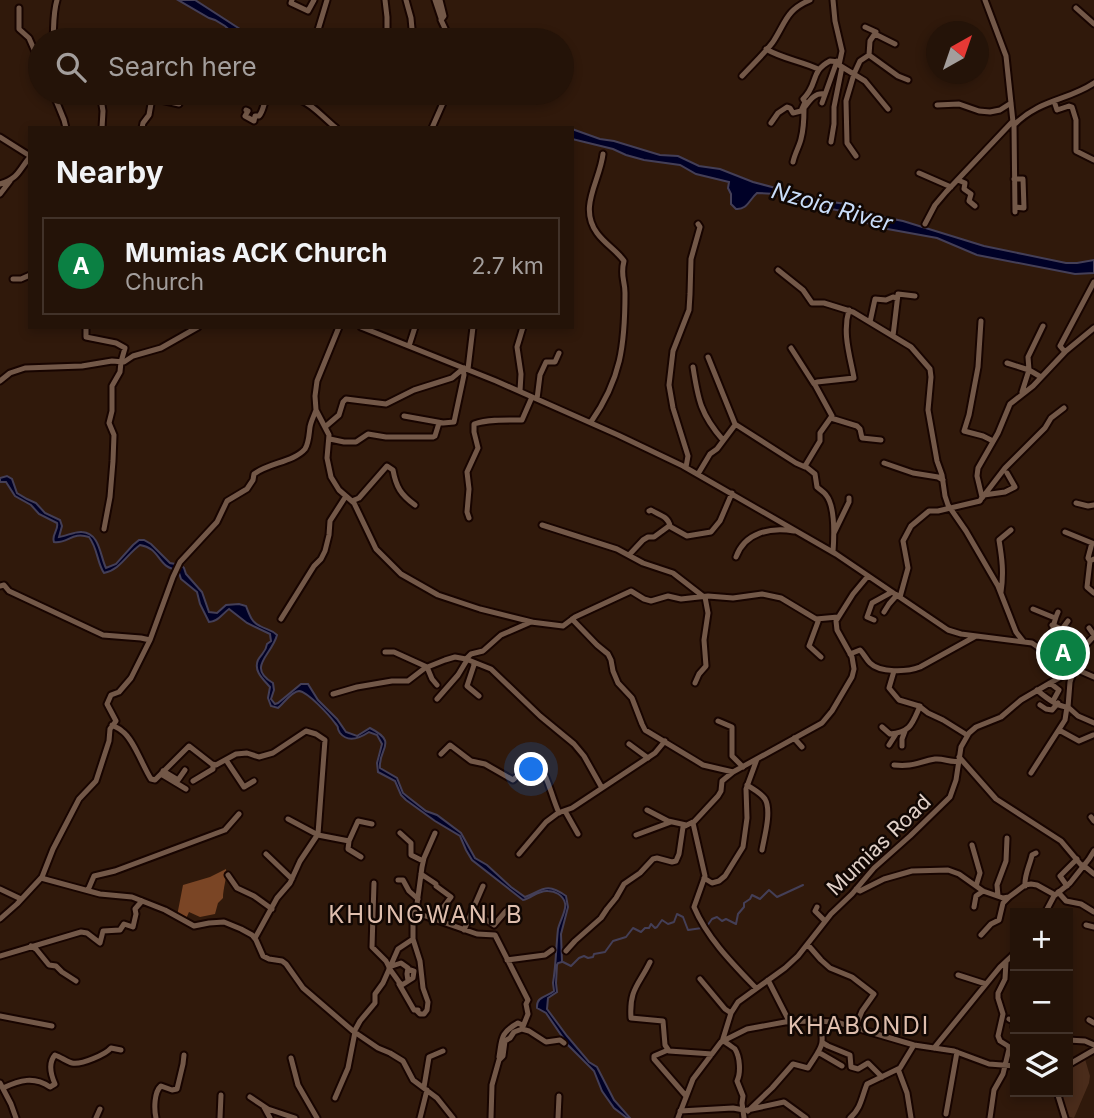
<!DOCTYPE html>
<meta charset="utf-8">
<style>
body{margin:0;font-family:Inter,sans-serif;background:#2c1c12;color:#f1f3f6}
.controls{position:absolute;right:21px;bottom:21px;display:grid;overflow:hidden;border-radius:0px;box-shadow:0 4px 10px #0003}
.controls button{width:63px;height:63px;display:grid;place-items:center;padding:0;border:0;border-bottom:2px solid #413229;background:#241308;color:#f1f3f6;font:35px sans-serif}
.compass{position:absolute;left:926px;top:21px;width:63px;height:63px;border-radius:50%;background:#241308;box-shadow:0 4px 10px #0003;rotate:40deg}
.you{position:absolute;left:532px;top:770px;width:24px;height:24px;margin:-18px;border:5px solid #fff;border-radius:50%;background:#1a73e8;box-shadow:0 0 0 10px #1a73e833}
.badge{display:grid;place-items:center;width:46px;height:46px;border-radius:50%;background:#0b8043;color:#fff;font-size:23px;font-weight:700}
.pin{position:absolute;translate:-50% -50%;border:4px solid #fff;box-shadow:0 2px 7px #0006}
.list{margin:0;padding:0;list-style:none}
h2{display:flex;justify-content:space-between;align-items:center;height:91px;margin:0;padding:0 28px;font-size:30px}
h2 small{font-size:23px;font-weight:400;color:#a39e9c}
.list li{display:grid;grid-template-columns:46px 1fr auto;gap:21px;align-items:center;box-sizing:border-box;height:98px;margin:0 14px 14px;padding:0 14px;border:2px solid #413229;border-radius:0px}
.list b{display:block;font-size:26px;white-space:nowrap}
.list p{margin:0;font-size:23px;white-space:nowrap;color:#a39e9c}
.list em{font-size:23px;font-style:normal;color:#a39e9c}
.icon{flex:none;width:38px;height:38px;fill:none;stroke:currentColor;stroke-width:2;stroke-linecap:round;stroke-linejoin:round}
.map{position:relative;flex:none;width:1094px;height:1118px;overflow:hidden}
.search{position:absolute;background:#241308;box-shadow:0 4px 10px #0003;left:28px;top:28px;width:546px;height:77px;display:flex;align-items:center;gap:18px;box-sizing:border-box;padding:0 24px;border-radius:38px;color:#a39e9c;font-size:26px}
.panel{position:absolute;background:#241308;box-shadow:0 4px 10px #0003;left:28px;top:126px;width:546px;height:203px;border-radius:0px}
.map>svg:first-child{display:block}
.green{fill:#4a2c1b}
.forest{fill:#7a4525}
.water{fill:#000127;stroke:#443f57;stroke-width:2}
.lines{fill:none;stroke-linecap:round;stroke-linejoin:round}
.stream{stroke:#443f57;stroke-width:2}
.minor-casing{stroke:#170400;stroke-width:9}
.minor{stroke:#735848;stroke-width:5}
.labels{text-anchor:middle;stroke-width:5;stroke-linejoin:round;paint-order:stroke}
.street-label{font-size:21px;fill:#e1d1c8;stroke:#110703}
.water-label{font-size:23px;font-style:italic;fill:#c9ddfa;stroke:#110703}
.quarter-label{font-size:24px;letter-spacing:2px;fill:#debead;stroke:#110703}
</style>
<div class="map">
<svg width="1094" height="1118" viewBox="0 0 1094 1118">
<rect width="100%" height="100%" fill="#30190b"/>
<path class="green" d="M1085 1059 1090 1076 1089 1083 1074 1118 1066 1116 1059 1092H1068V1068Z"/>
<path class="forest" d="M226 869C227 879 223 888 223 898L218 903 215 914 200 917 189 912 185 921 177 916 183 885 210 877Z"/>
<path class="water" d="M178 0H195L257 40H241L225 26 215 20 209 18Z
M572 129 600 139 614 141 660 155 678 156 699 166 720 169 753 182 825 201 846 204 863 213 903 221 984 246 1066 263H1077L1094 260V273L1075 274 977 255 937 238 882 228 864 222 842 211 803 204 795 199 776 194 757 193C749 200 747 210 736 209L731 204V194L728 188 729 182 696 174 680 165 644 160 626 155 613 149 572 139Z
M7 476 12 479 17 493 27 499 36 503 45 513 60 520 62 526 59 537C67 536 75 531 82 532 100 533 100 556 106 568L116 564 133 545 139 540H144L151 544 170 563 181 565 184 568 186 574 202 592 209 612 217 613 226 605 239 604 246 606C249 614 252 623 260 626 267 630 271 629 277 635 272 655 246 667 273 683L274 690 271 699 275 704 278 703 301 684H308L318 700 337 719 346 732 357 736 370 728C399 743 378 748 380 768L397 778 403 793 408 797 426 811 437 815 461 833 475 858 487 865 511 887 525 897C543 890 546 882 566 896L568 907 561 934 562 962 558 963 557 965 556 983 557 992 548 998 547 1009 567 1036 589 1062 597 1067 614 1100 630 1118H627L614 1108 602 1091 594 1071 568 1045 546 1013 537 1008C536 996 547 997 554 991L553 983C556 965 556 947 558 929 560 920 567 910 565 903 563 895 555 891 548 891 538 890 532 898 523 900L472 860 466 850 460 836 435 821 406 800 401 795 395 781 378 772 377 763 382 744 377 735 369 732C360 738 348 743 340 733 335 725 341 730 335 723 329 715 308 692 299 691 292 691 283 704 278 708L271 706 268 698 270 687C264 680 253 671 258 660 262 653 266 652 267 644L271 641 270 634 247 623 229 609C223 613 218 622 209 622L200 604 197 592 181 579 178 570C157 568 161 548 140 545 127 554 120 570 104 573 97 563 98 549 89 537 72 531 68 544 54 542 51 535 59 530 57 523L39 514 31 505 15 496 6 482H0V478Z"/>
<g class="lines">
<path class="stream" d="M901 829 903 830C911 816 905 818 921 813
M707 926 712 919 717 917 722 921 726 919 736 924 738 914 744 907V903L750 899 752 895 760 899 769 890 777 897 803 885
M563 962 571 966 579 958 584 956 588 958 593 957 594 954 605 952 613 941 626 937 633 928 641 932 645 928H649L651 924 655 928 657 927 662 920 668 924 674 922 677 914 683 917 688 930 702 928"/>
<g class="minor-casing">
<path id="minor" d="M292 0 291 3 308 11 314 0
M385 0 387 17V40
M406 0 411 18 413 40
M435 0 441 18
M440 0 444 16 441 20 448 35 449 40
M833 0 835 21 842 51 839 65 865 81 888 109
M985 0 1006 56 1013 122
M19 8V29L29 38 40 63
M1076 8 1094 24
M865 27 876 32 870 41 869 55
M875 34 895 44
M53 40C54 26 53 13 57 0
M315 40 327 0
M459 40H460
M766 49C783 59 801 61 818 69
M742 76C752 65 764 54 773 42 786 22 786 10 810 0
M53 93 64 120 66 128
M100 93 103 111 102 128
M1054 101 1057 110 1069 106 1072 107 1076 120V151L1094 160
M822 103 837 61
M937 105 959 104 979 111 990 112 1000 110 1011 103
M246 110 248 111 245 116 254 121 255 116H259C264 110 263 104 267 97 306 94 308 104 336 128
M771 123 778 113 787 107 790 108 793 113 801 111 805 102 803 99C819 84 809 72 830 61L839 62
M142 128 143 123 149 115 152 98 179 104
M432 128 443 103
M0 137 30 156
M831 142 834 124V107L842 67
M856 156 847 143 846 101 854 74 860 61 869 55 898 76 908 80
M793 162C795 153 799 147 801 139 804 128 804 118 804 108 810 100 815 92 825 94
M919 173 951 187
M1014 179H1023L1024 208 1015 207
M958 180 965 183 964 189 971 194 969 201 975 206
M0 184C19 178 18 171 30 157
M0 194 10 181
M1015 212 1014 125C1040 99 1067 101 1094 83
M925 224 935 205 946 192 1013 121
M778 270 803 290 812 303H824L853 312 911 347 930 369 931 377 928 410 937 461 942 475 945 496 948 505 966 531 998 586 1016 632 1023 641
M13 279H21L30 275
M981 321 978 367 969 415 964 431 983 436 993 441
M870 322 875 299 886 300 893 297 897 298
M86 327V337L116 343 125 348 121 362 120 372 112 386V411L109 423 114 435 113 461 110 497 104 529
M339 327 317 381 315 396 316 410 329 435 327 458 331 477 339 490 354 503 376 549 401 574 438 595 480 609 532 622
M361 327 496 381 618 435 683 466 836 554 948 630 961 634 1032 643 1052 657 1078 669
M893 336 898 294 915 296
M409 346 415 327
M791 348 814 384
M1065 352 1060 346 1094 282
M708 357 735 424 796 463 805 467
M1007 363 1029 370 1041 377
M693 367C698 400 701 415 723 440
M468 369 473 327
M0 381 10 373 25 368 82 366 112 361 124 362 133 356 161 348 198 327
M520 391 521 374 517 347 523 327
M1022 392 1029 370 1028 357 1043 326
M537 399 540 375 546 362H555L559 353
M404 416 443 423 454 422 464 375 463 369
M831 418 857 426 860 429 862 438 881 440
M591 422C621 379 625 345 625 293 625 280 620 276 624 261 617 251 605 244 597 233 578 207 600 181 603 154
M325 427 339 415 343 402 346 399 386 404 414 390 452 378 464 368
M330 439 344 442H356L368 434 386 437H433L435 436 439 423
M884 463 913 473 938 477 943 480
M686 467 688 456 673 408 669 385 673 351 689 310 690 294 691 259 700 227 698 224
M698 474 710 454 717 449 735 425
M984 495 1005 492 1015 487 1007 473
M982 498 1005 468 1045 428 1051 418 1064 408
M352 501 359 498 387 466 393 470C396 487 401 495 415 505
M1076 503 1088 506 1094 505
M649 511 651 510C659 515 668 516 670 526
M469 518 467 512 469 489 467 472 478 448 474 432V424C489 419 507 420 522 420L532 397
M542 525 617 549 643 563 673 573 704 597
M1065 532 1092 543 1088 558 1090 561
M834 533 849 502V498
M833 552C834 538 836 507 826 495 824 492 820 490 817 487L815 474 805 466 820 441V433L832 416 814 383 817 382 854 378C850 356 842 333 849 310
M629 555 643 540 648 537H654L669 526 687 536 711 532 720 521 732 493
M736 557C745 532 771 527 794 531
M1094 559 1090 561 1087 587 1094 593
M0 586 4 585 9 591 103 635 141 638 150 640
M1001 592C1004 573 1002 558 999 540L1011 530
M900 597 908 568 903 541 911 526 929 511H938L980 501 982 497 977 476 978 468 998 433 1010 404 1033 386 1066 351 1094 328
M1033 609 1055 618
M884 612 889 604 897 595
M281 619 314 566 321 559 325 551 329 535 330 521 346 496
M572 619 597 645 608 654 611 660 613 671 618 683 632 698 642 724 645 730 703 765 733 772 822 723 832 711 852 677 854 669 852 657 837 630 836 621 853 594 868 576
M819 619 809 646 821 657
M874 620 867 617 872 603 892 592
M1052 625 1062 629 1068 621
M1089 628 1094 635
M385 652H394L427 667 432 679 437 685
M1047 653C1053 639 1051 627 1058 612
M850 654 860 650C864 654 866 659 870 663 880 673 907 672 920 667L976 636
M466 659 491 669 540 716 574 744 584 756 602 788
M473 662 474 665 467 686 479 696
M1052 665 1060 667 1068 673
M1074 667 1083 648 1094 636
M894 671 889 688 899 700 919 706 928 713 943 720 967 735
M695 683 699 674 706 666 704 640 708 613 705 597
M1050 683 1059 690 1053 701
M1037 690C1045 697 1058 707 1068 707L1070 682 1074 670
M333 694 357 687 392 681H408L425 668 445 660 455 657 466 659 471 654 483 651 501 635 531 622 563 626 575 617 631 591 644 599 651 601 668 596 681 599 708 596 733 598 762 594 781 598 816 619 838 617
M437 699 458 675 467 660
M1040 705 1046 709 1052 710 1058 703
M1068 707 1078 716 1094 723
M718 721 732 727V756L743 767
M112 725C116 727 119 728 122 731 133 738 143 767 151 779L155 780 189 746 212 764 216 765 236 754 247 753 259 757 273 753 306 731 316 734 325 740 318 834 300 861 290 883 277 898 255 938
M882 727 890 734C911 732 912 724 920 706
M1059 730 1079 741 1093 735
M794 738 802 747
M629 744 648 758
M889 745 896 734
M902 746V739L905 731
M441 754 450 745 471 761 485 764 513 780 532 762 537 760C548 776 551 795 559 813
M959 757 996 799 1061 841 1082 866
M226 760 244 787 254 781
M894 765C913 767 918 762 935 759 944 758 950 763 959 761
M163 771 178 780 185 770
M733 772 722 781 721 791 718 796 693 823 705 876 694 907C707 938 733 964 756 988
M1031 773 1065 720 1067 707
M161 774 186 789
M193 781 213 769V765
M747 785C753 789 761 793 765 799 772 811 764 838 762 850
M647 810 668 821 686 825
M565 811 578 834
M1091 817 1094 821
M288 819 318 835 349 841 348 849 361 857
M400 833 411 843V855L423 861
M636 835 671 822
M349 841 358 821 372 824
M972 845 980 873 976 886
M266 854 292 879
M519 854 546 822 558 813 572 808 655 753 665 741
M1083 865 1094 874
M421 874 436 884V886L451 897 434 920
M228 875 237 888 254 896 272 909
M41 878 100 894 132 897 165 910 194 926 209 923 224 922 241 929 252 935 256 940 263 956 269 959 282 961 286 964 303 988 353 1031 378 1048 390 1053 403 1061 413 1080 437 1098 453 1118
M704 878 712 883 719 881 725 876 743 847 747 818 746 789 757 759
M398 880H403L409 891 418 899
M374 883 372 947 386 961 389 967 401 963 408 968 407 974 408 981
M1025 886C1024 875 1030 865 1032 855L1036 853
M1067 886 1060 876 1077 859
M0 889 21 899
M856 889 860 891 884 879 912 871 948 870 959 874 983 891 1003 898 1009 897 1025 885 1031 884 1037 885 1055 895
M88 890 94 876 115 871 225 830 239 814
M1058 892 1066 901 1081 904 1094 912
M998 896 997 885 1006 861 1007 838
M817 907 815 911 825 921
M974 907 976 896 983 891
M472 910 494 925 506 911
M414 912 477 934 495 935 528 1000 526 1004 528 1014 522 1029 514 1032 510 1038 505 1041 503 1056 499 1060 492 1085 491 1118
M1045 913 1054 896 1070 883 1089 859 1094 851
M0 919 17 904 42 877 53 849 79 799 96 781 109 741 110 729 116 721 107 704 111 695 119 692 131 678 150 640 173 577 180 562 217 522 227 501 247 489 253 480 254 474C268 463 294 462 305 449 309 443 309 434 310 427 311 421 314 416 316 410
M1086 925 1094 927
M464 930 483 886
M981 935 991 924 999 920 1003 903 1009 897
M413 939 420 961 423 988 428 1002 427 1010 424 1014H420L417 1011
M808 945 821 960 830 968 852 977 874 994 862 1011 855 1028
M31 946 36 949 49 965 56 966 62 972 76 981
M566 951 575 941 601 918 607 909 616 898 624 884 640 873 653 859 657 858 672 862 676 861 679 854 683 827 693 822
M0 956 81 932 87 933 100 943 103 931 120 930 124 924 133 927 136 914 135 909 142 901
M507 960 545 955 552 950
M650 962C639 985 629 989 631 1018L663 1021 665 1045 669 1051 712 1054
M389 968 399 982 402 985 413 978 414 971 408 969
M958 975 986 984
M700 979 725 1009 731 1013
M768 980 789 1021
M399 984 414 1010H418
M0 1016 52 1026
M1009 1019 1015 1022 1014 1027 1015 1029
M1089 1020 1094 1023
M522 1029 529 1031 546 1042 560 1040 564 1043
M354 1032 360 1021 375 1003V994L383 983 398 949 413 939V917L417 904 422 867 424 858 435 833
M1068 1040 1085 1041 1094 1045
M724 1041C725 1042 734 1048 735 1049 740 1057 741 1073 737 1081L743 1096 742 1103 744 1118
M722 1042 731 1013 738 1002 785 968 798 956 831 914 852 894 874 868 910 836 950 797 956 780 961 747 969 733 976 727 1001 717 1021 700 1050 683 1068 673 1078 670 1094 677
M823 1043 828 1046 850 1055 851 1067 858 1069 868 1063 882 1077
M934 1048 1000 967 1015 953
M668 1050 654 1056V1059L686 1096
M818 1052 842 1066
M499 1057C502 1039 500 1033 518 1023L522 1025
M291 1058 298 1085 317 1118
M1068 1065 1094 1050
M898 1069 907 1093 911 1118
M0 1083 11 1104 16 1118
M424 1087 429 1057 443 1051
M3 1088C20 1080 34 1076 50 1087L55 1084C51 1075 48 1063 55 1055 61 1057 67 1062 72 1063 82 1065 106 1054 111 1048L121 1050
M1057 1092 1065 1118
M250 1097 268 1109 295 1118
M335 1098 348 1068 355 1032
M264 1107 270 1118
M747 1110 784 1102 806 1118
M680 1111 733 1108 744 1110
M748 1111 772 1088 793 1064 808 1068C822 1046 825 1047 820 1021
M946 1114 957 1052
M96 1118 100 1109
M156 1118C154 1109 154 1092 161 1086L172 1090 177 1089 183 1064 184 1055
M220 1118 221 1095
M420 1118 427 1090
M558 1118 559 1096
M678 1118 693 1079 721 1042 747 1029 785 1022 812 1021 836 1022 914 1045 954 1051 989 1064 1015 1066
M850 1118C861 1109 862 1096 867 1084L900 1068 914 1045
M990 1118 994 1090 1003 1074 1009 1049 1008 1046 1000 1041 998 1036 1003 1014 998 998V993L1005 979 1006 962"/>
</g>
<use href="#minor" class="minor"/>
</g>
<g class="labels">
<g class="street-label">
<text transform="translate(879 845) rotate(-44)" y="7">Mumias Road</text>
</g>
<g class="water-label">
<text transform="translate(832 207) rotate(16)" y="8">Nzoia River</text>
</g>
<g class="quarter-label">
<text x="426" y="923">KHUNGWANI B</text>
<text x="859" y="1034">KHABONDI</text>
</g>
</g>
</svg>
<div class="controls">
<button>+</button>
<button>−</button>
<button><svg class="icon" aria-label="layers" viewBox="0 0 24 24"><path d="M12 4l9 5-9 5-9-5zM3 14l9 5 9-5"/></svg></button>
</div>
<svg class="compass" viewBox="-18 -18 36 36"><path d="M0-13l5 13h-10z" fill="#e53935"/><path d="M0 13l5-13h-10z" fill="#a39e9c"/></svg>
<div class="you"></div>
<div class="pin badge" style="left:1063px;top:653px">A</div>
<div class="search"><svg class="icon" aria-label="search" viewBox="0 0 24 24"><circle cx="10" cy="10" r="6"/><path d="M15 15l6 6"/></svg>Search here</div>
<section class="panel">
<h2>Nearby<small></small></h2>
<ul class="list">
<li><span class="badge">A</span><div><b>Mumias ACK Church</b><p>Church</p></div><em>2.7 km</em></li>
</ul>
</section>
</div>
